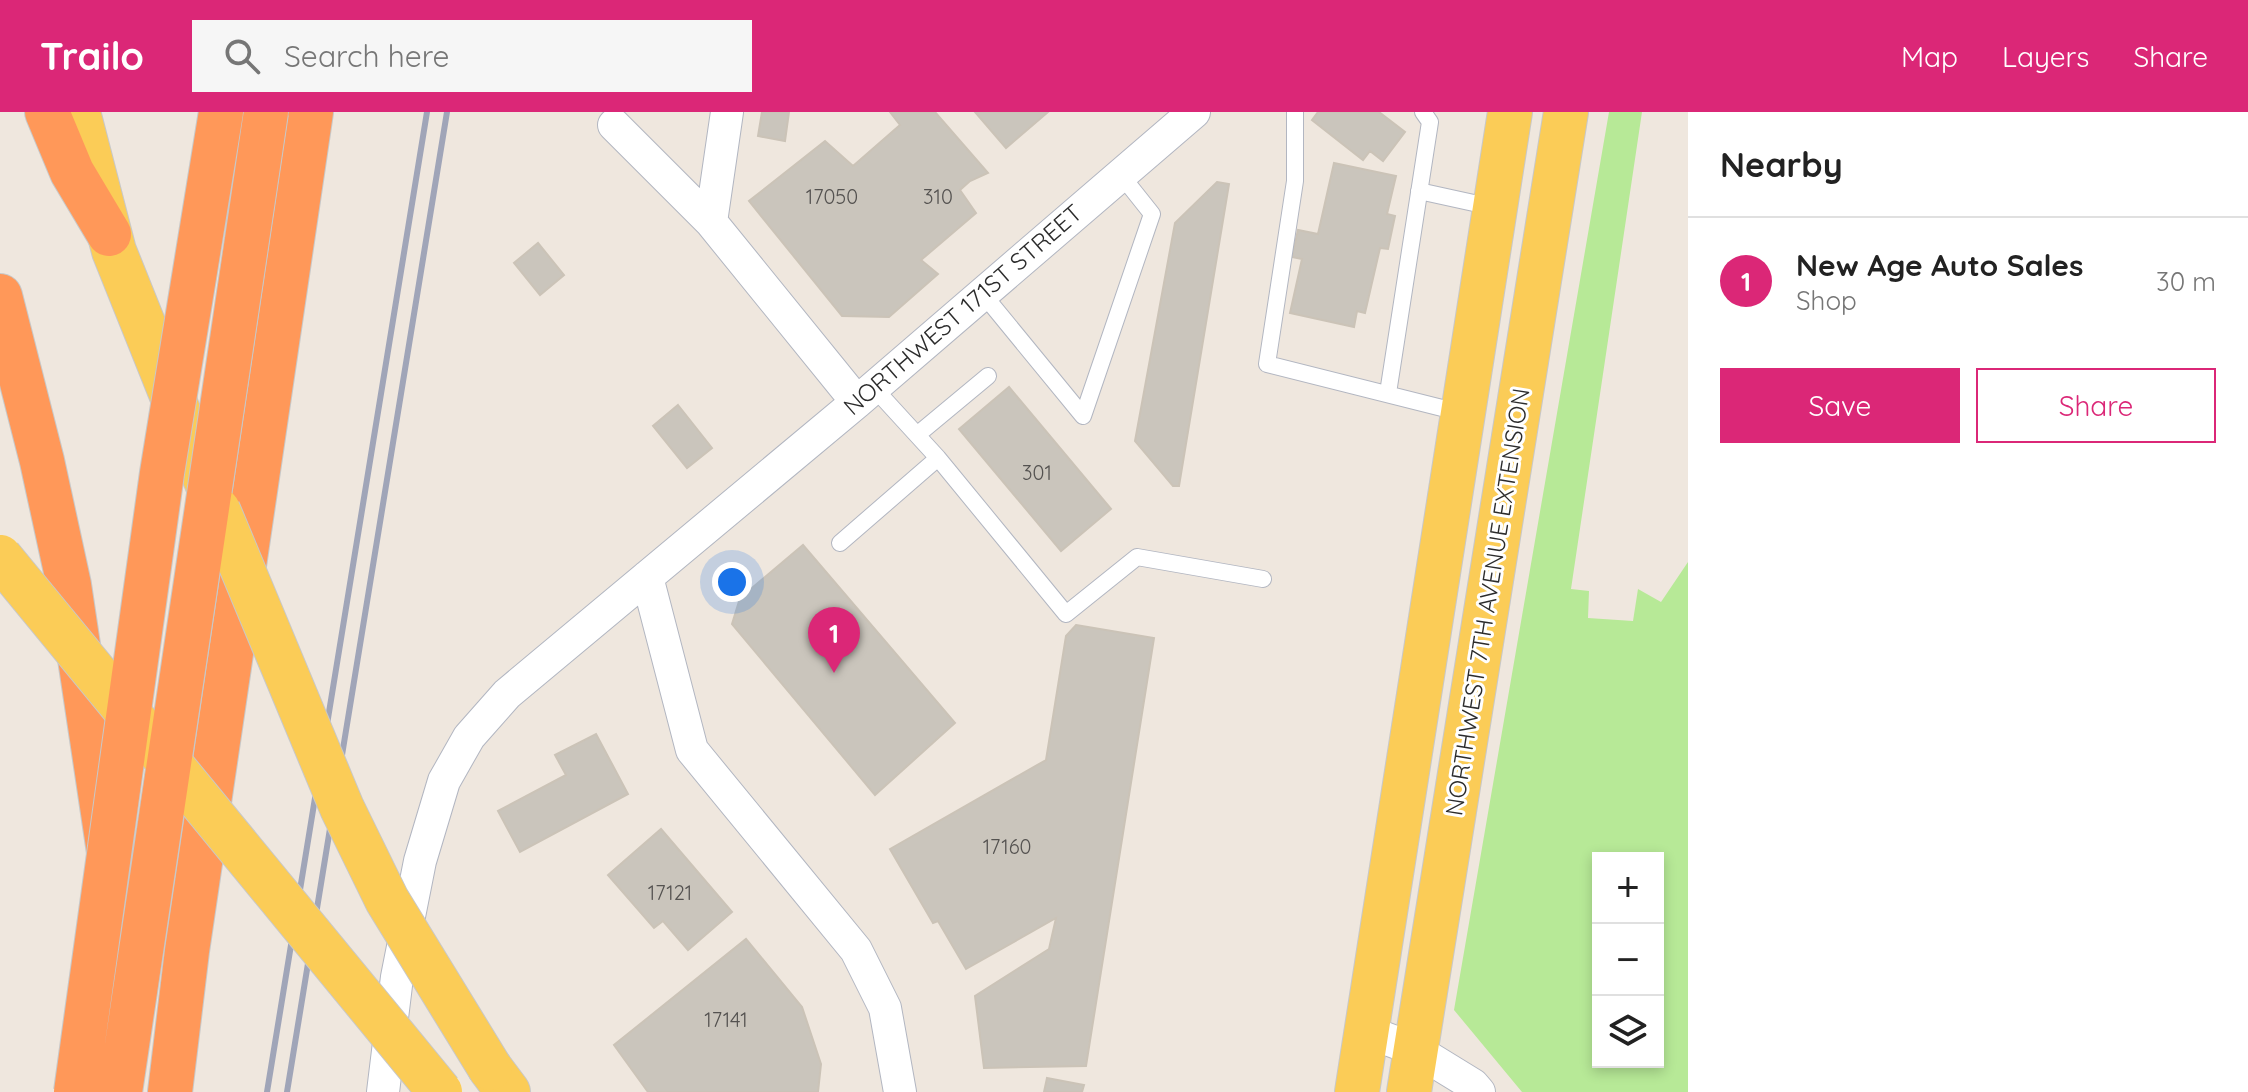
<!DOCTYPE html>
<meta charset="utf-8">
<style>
body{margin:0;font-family:Quicksand,sans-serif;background:#f6f6f6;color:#222}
.controls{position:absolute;right:24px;bottom:24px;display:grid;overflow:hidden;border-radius:0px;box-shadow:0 4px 12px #0003}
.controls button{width:72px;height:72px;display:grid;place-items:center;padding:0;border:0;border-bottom:2px solid #e0e0e0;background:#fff;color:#222;font:40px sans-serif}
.you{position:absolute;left:732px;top:470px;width:28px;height:28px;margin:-20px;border:6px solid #fff;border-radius:50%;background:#1a73e8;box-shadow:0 0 0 12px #1a73e833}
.badge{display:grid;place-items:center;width:52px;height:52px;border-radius:50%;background:#db2777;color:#fff;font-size:26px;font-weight:700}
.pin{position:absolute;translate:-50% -66px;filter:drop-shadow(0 2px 4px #0008)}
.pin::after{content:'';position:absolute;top:42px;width:28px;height:24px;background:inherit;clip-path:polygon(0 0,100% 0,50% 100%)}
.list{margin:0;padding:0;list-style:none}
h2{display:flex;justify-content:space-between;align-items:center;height:104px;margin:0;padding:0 32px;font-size:34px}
h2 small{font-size:26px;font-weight:400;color:#767676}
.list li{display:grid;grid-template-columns:52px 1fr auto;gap:24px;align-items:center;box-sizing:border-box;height:128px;padding:0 32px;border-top:2px solid #e0e0e0}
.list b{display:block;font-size:30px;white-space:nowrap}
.list p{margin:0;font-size:26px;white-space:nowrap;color:#767676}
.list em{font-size:26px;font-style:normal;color:#767676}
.actions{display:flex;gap:16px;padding:24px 32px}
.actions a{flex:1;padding:18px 0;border:2px solid #db2777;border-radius:0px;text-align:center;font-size:28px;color:#db2777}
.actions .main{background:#db2777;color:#fff}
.icon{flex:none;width:44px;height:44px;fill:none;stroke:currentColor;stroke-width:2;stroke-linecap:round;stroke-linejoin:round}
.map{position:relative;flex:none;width:1688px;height:980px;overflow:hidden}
header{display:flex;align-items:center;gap:48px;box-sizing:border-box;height:112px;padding:0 40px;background:#db2777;color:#fff}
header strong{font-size:38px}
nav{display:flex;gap:44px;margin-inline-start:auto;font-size:28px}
.search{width:560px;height:72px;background:#f6f6f6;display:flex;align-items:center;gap:20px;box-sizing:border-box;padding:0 28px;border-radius:0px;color:#767676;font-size:30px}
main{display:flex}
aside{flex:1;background:#fff}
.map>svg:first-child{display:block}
.green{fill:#b7e997;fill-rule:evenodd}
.building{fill:#cac5bc;stroke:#cbc3b7;stroke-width:2}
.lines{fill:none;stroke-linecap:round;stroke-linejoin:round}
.lane-casing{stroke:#b2b6c1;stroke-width:18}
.street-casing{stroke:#b2b6c1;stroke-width:34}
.primary-casing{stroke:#c8c8c8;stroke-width:46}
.highway-casing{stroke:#c8c8c8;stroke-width:46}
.lane{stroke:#fff;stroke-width:16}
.street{stroke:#fff;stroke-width:32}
.primary{stroke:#fbcc57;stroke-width:44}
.highway{stroke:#ff9859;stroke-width:44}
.rail{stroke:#a0a5b8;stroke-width:6}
.primary-bridge-casing{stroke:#c8c8c8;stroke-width:46;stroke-linecap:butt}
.highway-bridge-casing{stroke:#c8c8c8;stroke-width:46;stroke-linecap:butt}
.primary-bridge{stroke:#fbcc57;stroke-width:44}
.highway-bridge{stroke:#ff9859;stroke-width:44}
.labels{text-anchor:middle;stroke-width:6;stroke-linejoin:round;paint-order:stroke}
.number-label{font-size:20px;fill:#545250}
.street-label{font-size:24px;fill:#2c2c2c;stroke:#fff}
</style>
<header>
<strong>Trailo</strong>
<div class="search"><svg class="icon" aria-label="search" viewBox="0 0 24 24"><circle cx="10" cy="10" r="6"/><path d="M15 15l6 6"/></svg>Search here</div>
<nav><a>Map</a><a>Layers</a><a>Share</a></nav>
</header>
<main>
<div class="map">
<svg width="1688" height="980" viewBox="0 0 1688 980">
<rect width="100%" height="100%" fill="#efe7de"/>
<path class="green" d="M1609 0H1642L1571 477 1589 479 1588 506 1633 509 1638 477 1661 490 1688 450V980H1522L1454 898ZM1598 746H1658V950H1598Z"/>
<path class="building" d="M762 0H789L785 29 758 24Z
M890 0H935L988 61 970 69 960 78 976 101 921 148 938 162 889 205 842 204 749 89 825 29 853 54 900 13Z
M975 0H1048L1006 36Z
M1318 0H1379L1405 20 1383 49 1370 39 1363 48 1312 8Z
M1334 51 1396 64 1387 102 1395 104 1388 137 1380 136 1365 201 1357 199 1354 215 1290 201 1302 147 1292 145 1298 118 1318 122Z
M1217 70 1229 72 1179 374H1173L1135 329 1175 111Z
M538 131 564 163 540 183 514 151Z
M1009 275 1111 397 1061 439 959 317Z
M678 293 712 336 687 356 653 314Z
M803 433 955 611 875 683 732 512 740 486Z
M1076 513 1154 526 1086 954 984 956 975 884 1049 837 1056 806 966 857 938 809 933 811 890 737 1046 648 1066 524Z
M596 622 628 682 520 740 498 699 566 663 555 643Z
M661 717 732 800 688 838 663 809 654 816 608 763Z
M746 827 802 895 821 952 818 980H648L614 933Z
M1047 966 1084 973 1082 980H1044Z"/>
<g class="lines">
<g class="lane-casing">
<path id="lane" d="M1295 0V69L1267 252 1462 301
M1419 79 1492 95
M983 182 1083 304
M1388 281 1430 10 1423 0
M1083 304 1152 102 1121 63
M917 323 988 264
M938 346 1066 502 1137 445 1263 467
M840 431 938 346 874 276"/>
</g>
<g class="street-casing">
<path id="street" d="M614 13 711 110 857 290
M711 110 727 0
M647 465 692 638 856 838 885 896 900 980
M1366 919 1416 938 1473 973 1479 980
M383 980 397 865 420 749 444 669 469 625 507 582 857 290 1194 0"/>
</g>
<g class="primary-casing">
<path id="primary" d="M78 0 114 139 217 396
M490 956 508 980
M1357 980 1510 0
M1409 980 1566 0"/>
</g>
<g class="highway-casing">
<path id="highway" d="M47 0 72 60 109 122
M0 184 42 349 69 473 110 747 122 902
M170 980 187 839 311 0"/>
</g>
<use href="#lane" class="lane"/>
<use href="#street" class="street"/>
<use href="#primary" class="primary"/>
<use href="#highway" class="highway"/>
<path class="rail" d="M267 980 427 0
M287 980 447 0"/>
<g class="primary-bridge-casing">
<path id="primary-bridge" d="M218 398 342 696 387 788 490 956
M0 445 440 980"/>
</g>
<g class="highway-bridge-casing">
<path id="highway-bridge" d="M76 980 162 361 221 0
M120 980 266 0"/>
</g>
<use href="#primary-bridge" class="primary-bridge"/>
<use href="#highway-bridge" class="highway-bridge"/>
</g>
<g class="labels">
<g class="number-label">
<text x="832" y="92">17050</text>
<text x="938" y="92">310</text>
<text x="1037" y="368">301</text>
<text x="1007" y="742">17160</text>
<text x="670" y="788">17121</text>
<text x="726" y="915">17141</text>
</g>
<g class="street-label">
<text transform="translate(963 198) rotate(-41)" y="8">NORTHWEST 171ST STREET</text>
<text transform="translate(1488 490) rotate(-81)" y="8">NORTHWEST 7TH AVENUE EXTENSION</text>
</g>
</g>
</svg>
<div class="controls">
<button>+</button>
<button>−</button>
<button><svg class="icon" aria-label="layers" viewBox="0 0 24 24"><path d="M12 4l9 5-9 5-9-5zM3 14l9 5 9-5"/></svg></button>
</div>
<div class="you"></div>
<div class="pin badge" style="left:834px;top:561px">1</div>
</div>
<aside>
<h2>Nearby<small></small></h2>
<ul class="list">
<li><span class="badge">1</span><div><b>New Age Auto Sales</b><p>Shop</p></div><em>30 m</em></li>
</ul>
<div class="actions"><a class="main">Save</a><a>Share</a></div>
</aside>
</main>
